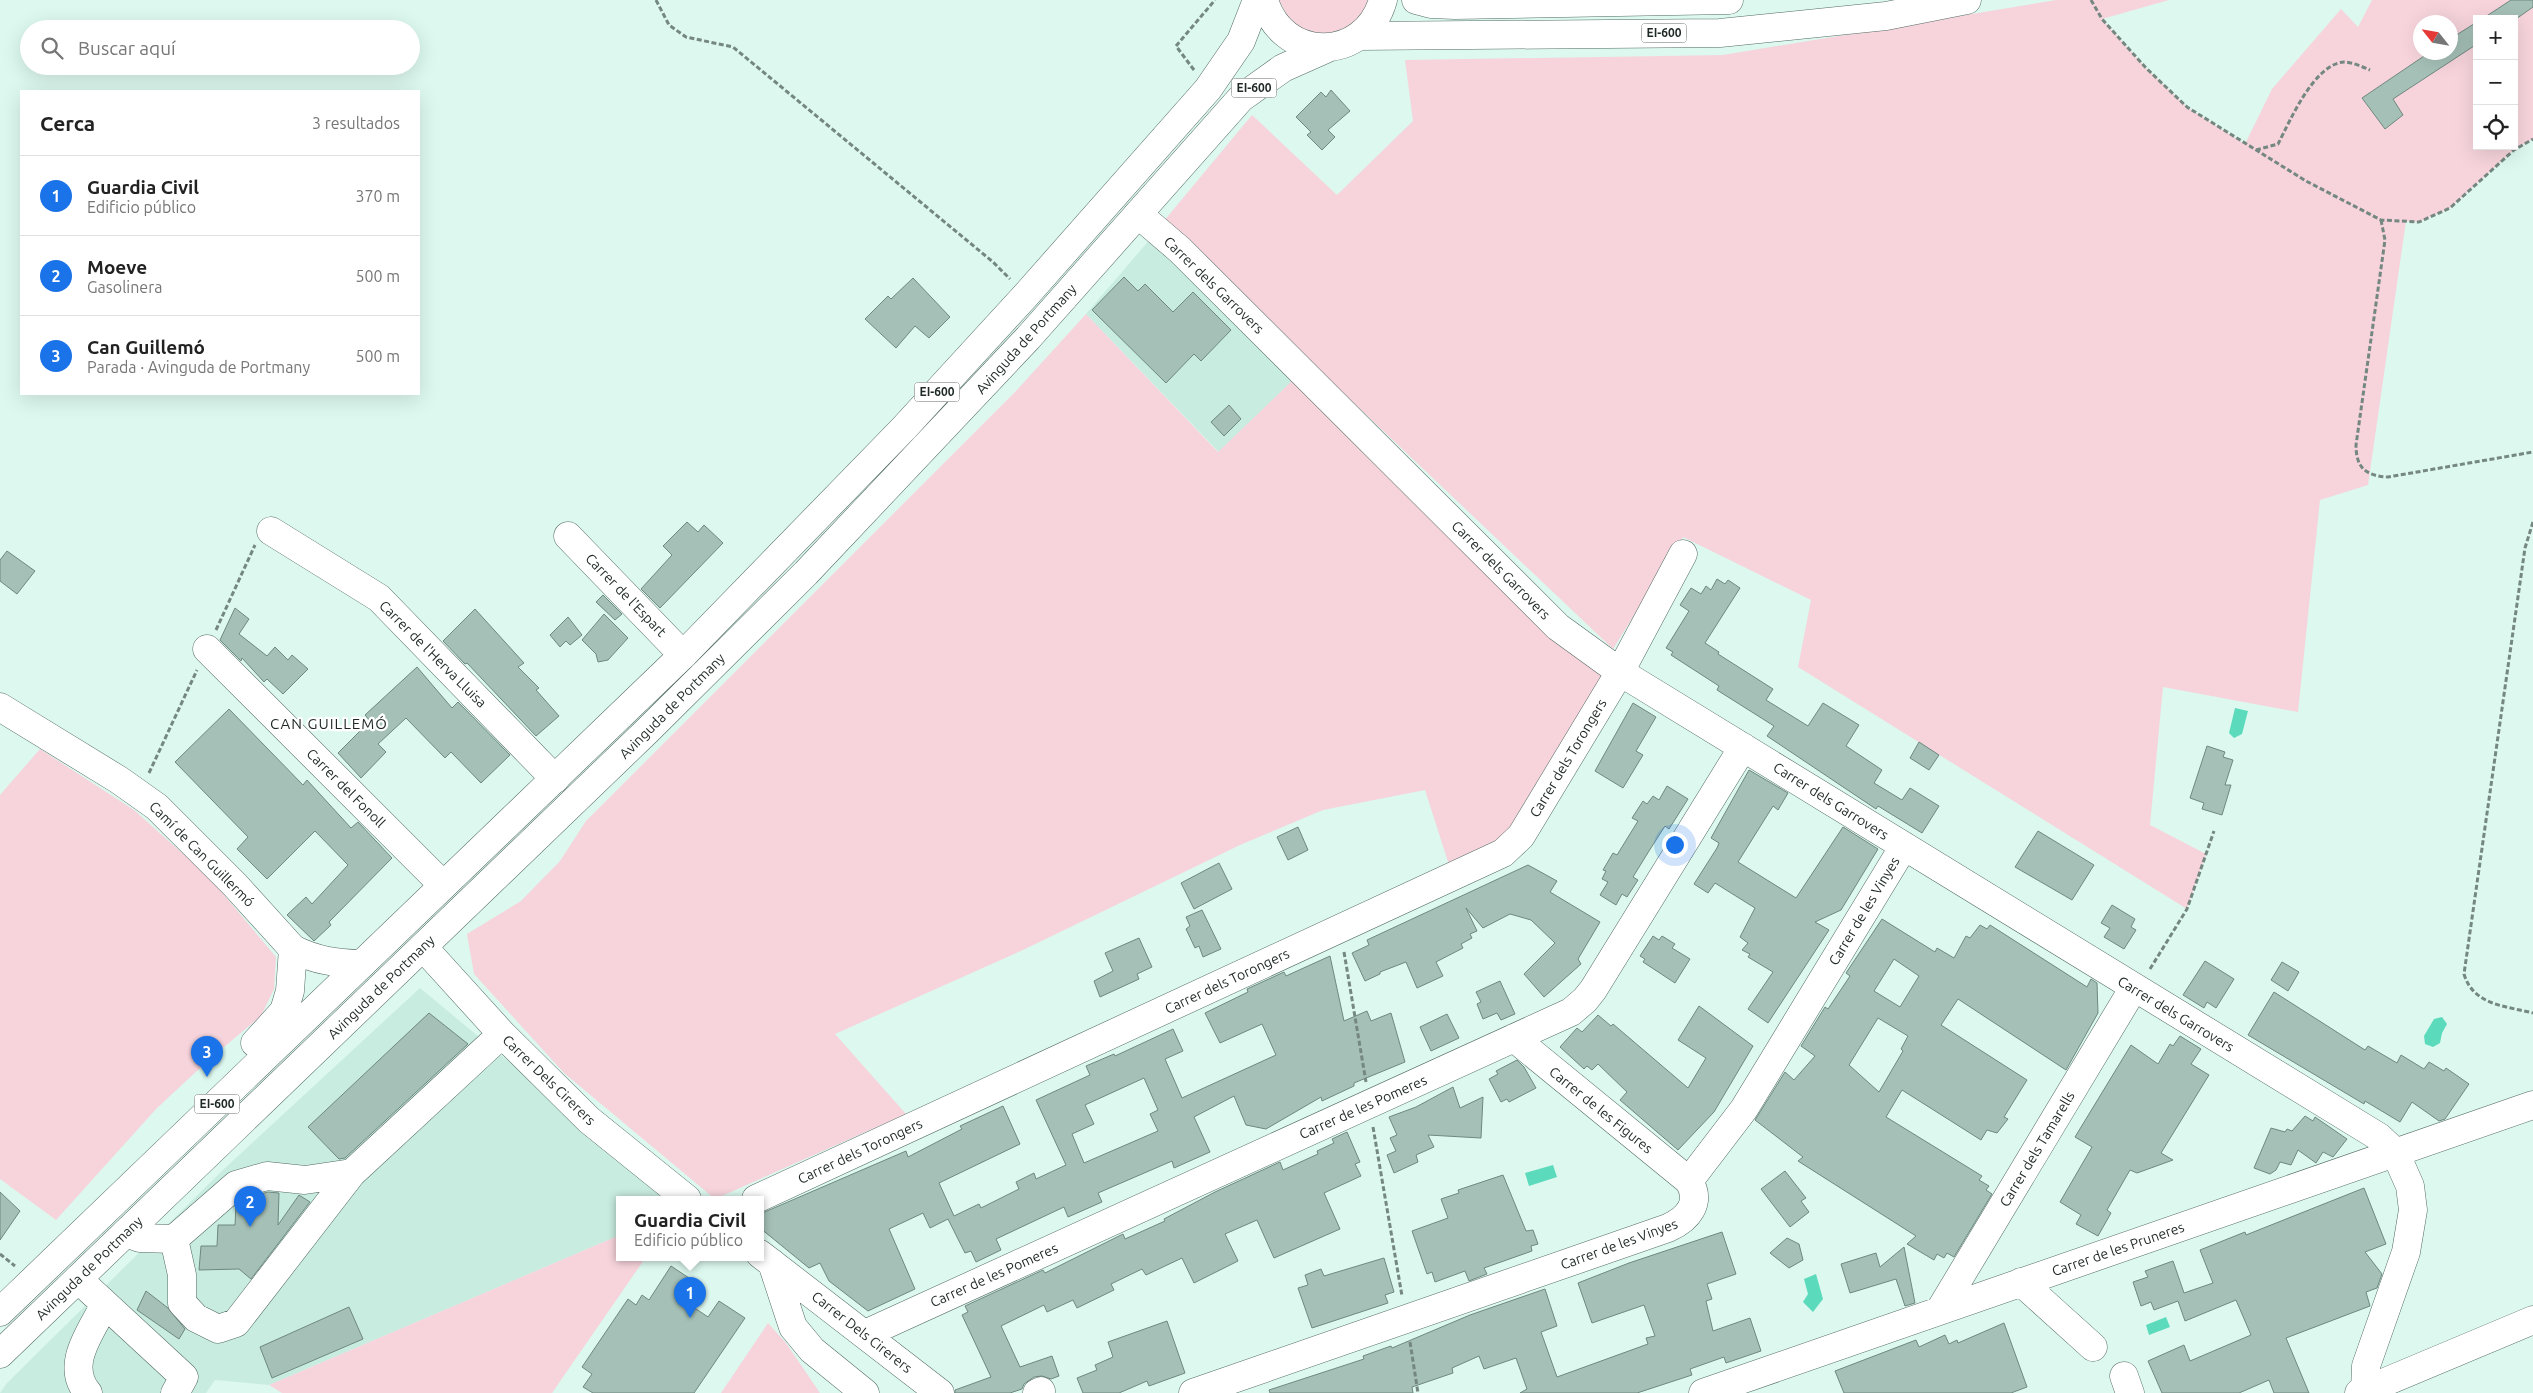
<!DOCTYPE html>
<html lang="es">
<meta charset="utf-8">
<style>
body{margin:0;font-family:Ubuntu,sans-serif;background:#f6f6f6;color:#222}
.controls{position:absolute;right:15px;top:15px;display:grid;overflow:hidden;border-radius:0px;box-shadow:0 5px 20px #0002}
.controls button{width:45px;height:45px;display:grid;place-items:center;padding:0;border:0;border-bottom:1px solid #e0e0e0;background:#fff;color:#222;font:25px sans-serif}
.compass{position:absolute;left:2413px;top:15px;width:45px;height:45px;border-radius:50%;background:#fff;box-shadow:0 5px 20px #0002;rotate:301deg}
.you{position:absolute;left:1674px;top:844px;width:18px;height:18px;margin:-12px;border:4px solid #fff;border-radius:50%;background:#1a73e8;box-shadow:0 0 0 8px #1a73e833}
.badge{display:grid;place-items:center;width:32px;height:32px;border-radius:50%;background:#1a73e8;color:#fff;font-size:16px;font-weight:700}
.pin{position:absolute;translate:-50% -41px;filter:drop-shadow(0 1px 2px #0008)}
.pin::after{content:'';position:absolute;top:26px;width:18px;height:15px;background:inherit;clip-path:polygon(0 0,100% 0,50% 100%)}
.popup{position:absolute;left:616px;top:1196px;width:148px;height:65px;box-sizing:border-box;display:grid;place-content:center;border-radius:0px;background:#fff;filter:drop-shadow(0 1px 4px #0005);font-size:16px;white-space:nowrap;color:#767676}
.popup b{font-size:19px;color:#222}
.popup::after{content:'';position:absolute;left:50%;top:100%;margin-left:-10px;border:10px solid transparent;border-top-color:#fff}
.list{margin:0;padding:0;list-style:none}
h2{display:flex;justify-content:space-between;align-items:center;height:65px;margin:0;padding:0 20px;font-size:21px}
h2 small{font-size:16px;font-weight:400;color:#767676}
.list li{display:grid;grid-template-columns:32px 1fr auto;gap:15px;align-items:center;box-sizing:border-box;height:80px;padding:0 20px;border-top:1px solid #e0e0e0}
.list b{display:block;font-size:19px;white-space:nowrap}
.list p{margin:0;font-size:16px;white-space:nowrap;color:#767676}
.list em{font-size:16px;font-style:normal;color:#767676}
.icon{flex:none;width:28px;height:28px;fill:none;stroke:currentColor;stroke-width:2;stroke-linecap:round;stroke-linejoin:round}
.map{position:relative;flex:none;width:2533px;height:1393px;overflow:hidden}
.search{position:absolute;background:#fff;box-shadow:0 5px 20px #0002;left:20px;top:20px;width:400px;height:55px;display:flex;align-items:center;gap:12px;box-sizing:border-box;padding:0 18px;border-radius:28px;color:#767676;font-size:19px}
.panel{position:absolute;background:#fff;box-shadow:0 5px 20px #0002;left:20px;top:90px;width:400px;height:305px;border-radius:0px}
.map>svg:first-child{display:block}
.built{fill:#c8ece0}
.green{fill:#f7d4dc;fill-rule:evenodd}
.water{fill:#5cdabc}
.building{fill:#a5c0b7;stroke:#6f8880;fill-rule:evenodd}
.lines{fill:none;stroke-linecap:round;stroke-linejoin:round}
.minor-casing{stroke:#536b64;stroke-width:29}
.major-casing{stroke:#536b64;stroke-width:29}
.path{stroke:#758781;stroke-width:3;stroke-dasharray:5 2.5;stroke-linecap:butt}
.minor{stroke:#fff;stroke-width:28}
.major{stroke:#fff;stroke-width:28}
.labels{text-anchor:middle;stroke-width:4.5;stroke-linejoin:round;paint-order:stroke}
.shield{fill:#fff;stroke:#626866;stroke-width:1}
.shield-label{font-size:12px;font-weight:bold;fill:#1e2825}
.street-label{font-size:14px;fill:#1e2825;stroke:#fff}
.neighbourhood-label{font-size:15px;letter-spacing:1px;fill:#1e2825;stroke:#fff}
</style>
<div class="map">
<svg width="2533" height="1393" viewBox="0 0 2533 1393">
<rect width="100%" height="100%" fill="#dcf8ef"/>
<path class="built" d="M1151 238 1293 380 1219 452 1086 314Z
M420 988 544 1091 665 1199H620V1235L269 1385 215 1380 206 1393H0L7 1383 225 1168Z"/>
<path class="green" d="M1279 0H1373L1363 18 1335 34H1318L1302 29 1289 19Z
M2056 0H2169L2102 19 2146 68 2187 107 2245 144 2272 89 2341 9 2358 27 2372 0H2533V139L2514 150 2450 208 2419 222 2406 221 2368 485 2320 500 2298 712 2163 687 2150 825 2206 854 2187 909 1798 667 1811 600 1683 537 1613 649 1163 222 1252 115 1337 195 1413 121 1405 60 1723 55ZM2477 19H2514V146H2477ZM2420 22H2450V52H2420Z
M1086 314 1218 452 1293 380 1604 674 1508 835 1449 865 1425 790 1323 810 1240 845 1025 949 835 1034 906 1114 715 1199 564 1073 474 974 467 934 521 901 560 861 586 821 1015 392Z
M40 749 134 810 209 877 276 957 274 989 261 1016 212 1057 157 1108 56 1220 0 1179V795Z
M620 1235V1257H646L552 1393H282L269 1385Z
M768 1323 786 1343 820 1393H721Z"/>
<path class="water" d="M2235 708 2248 711 2242 734 2234 738 2229 733Z
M2442 1017 2447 1024 2442 1033 2440 1043 2433 1047 2425 1044 2424 1036 2434 1019Z
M1553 1165 1557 1177 1529 1186 1525 1173Z
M1816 1274 1823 1299 1813 1312 1803 1302 1808 1294 1804 1279Z
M2166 1317 2170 1327 2149 1335 2146 1325Z"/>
<path class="building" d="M2511 0H2533V7L2516 19H2482Z
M2477 22V44L2393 99 2403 115 2385 129 2362 98 2430 52H2450V39Z
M1331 90 1350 111 1328 130 1335 137 1322 150 1307 135 1311 132 1296 117 1321 92 1326 97Z
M1124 277 1138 291 1145 284 1173 312 1193 292 1231 330 1201 361 1194 354 1166 383 1092 310Z
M913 278 950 317 929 338 915 326 896 348 865 319 888 296 891 299Z
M1229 405 1241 419 1224 436 1211 422Z
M687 522 698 532 704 525 723 543 660 608 641 589 672 555 663 546Z
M7 551 35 571 17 594 0 581V560Z
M1717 579 1725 584 1728 580 1740 588 1705 643 1719 652 1718 654 1773 689 1766 700 1808 726 1823 703 1859 725 1846 746 1882 770 1874 783 1902 800 1910 788 1939 806 1922 833 1878 806 1876 809 1767 736 1774 726 1717 690 1719 686 1671 655 1673 652 1666 648 1689 611 1680 605 1691 588 1701 594 1706 586 1711 590Z
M603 595 622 614 615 620 596 602Z
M235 608 249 619 239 634 267 656 275 647 288 660 292 655 308 669 283 694 267 679 264 682 242 658 241 661 220 640Z
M475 609 524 663 518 667 539 688 536 690 559 716 536 736 467 663 465 664 443 641Z
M604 614 628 638 608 660 598 662 596 654 582 640Z
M568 617 582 635 570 645 566 641 560 647 550 635Z
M417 667 452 708 458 702 510 755 481 783 451 752 445 758 406 718 378 744 386 752 361 778 338 753 370 721 365 715Z
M1633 703 1656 717 1636 751 1643 755 1623 788 1595 771Z
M229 709 303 785 307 780 351 828 358 822 392 858 329 922 331 925 314 941 287 915 306 897 312 904 348 865 315 831 267 879 237 849 248 837 175 762Z
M1919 742 1939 755 1929 770 1910 758Z
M2207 746 2225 752 2223 757 2233 760 2225 785H2231L2222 815 2202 809 2204 803 2190 798Z
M1749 770 1788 793 1778 810 1773 806 1738 862 1796 898 1843 827 1878 849 1841 910 1815 922 1829 930 1768 1023 1748 1009 1773 972 1748 957 1750 954 1742 950 1748 943 1740 937 1755 908 1715 883 1708 893 1694 884 1717 848 1719 843 1711 838Z
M1667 786 1688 799 1669 829 1665 826 1649 851 1633 877 1638 880 1627 897 1622 894 1616 905 1600 895 1608 882 1602 879 1606 871 1603 870 1613 853 1617 855 1638 821 1632 818 1643 801 1647 804 1653 796 1659 800Z
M1298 827 1308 850 1288 860 1277 837Z
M2038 831 2094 865 2072 900 2015 867Z
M1219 863 1232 889 1194 909 1181 883Z
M1528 865 1557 881 1550 892 1600 922 1578 959 1581 964 1544 997 1524 974 1555 943 1531 920 1510 914 1483 928 1466 908 1477 931 1470 934 1472 938 1461 944 1463 948 1436 962 1443 976 1417 988 1406 962 1380 972V974L1365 981 1352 953 1369 945 1367 940Z
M2112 905 2135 919 2131 927 2136 930 2124 949 2104 937 2110 928 2101 923Z
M1202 910 1221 949 1203 957 1199 946 1195 948 1186 929 1190 926 1186 917Z
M1882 919 1935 952 1937 948 1954 958 1966 936 1970 938 1980 925 1987 929 1990 925 2087 987 2091 979 2097 983 2098 1013 2066 1070 1958 999 1941 1025 2027 1080 2004 1117 2008 1119 1997 1133 1987 1130 1981 1140 1902 1090 1886 1117 1982 1176 1979 1180 1989 1186 1986 1190 1992 1194 1954 1257 1947 1253 1944 1258 1937 1254 1934 1260 1907 1244 1916 1236 1798 1161 1803 1157 1755 1120 1785 1072 1794 1080 1815 1056 1801 1046 1825 1007 1828 1009 1850 976 1846 973ZM1894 959 1919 976 1900 1007 1874 991ZM1878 1018 1908 1036 1901 1049 1903 1051 1879 1092 1849 1065Z
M1653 936 1659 940 1662 936 1675 944 1672 948 1690 959 1675 983 1643 962 1645 959 1640 956Z
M1139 938 1152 967 1137 974 1139 979 1100 997 1094 981 1113 971 1105 953Z
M1330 956 1344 1021 1367 1011 1371 1021 1391 1013 1405 1062 1354 1083V1086L1322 1101 1321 1097 1266 1129 1246 1125 1234 1096 1194 1117 1210 1152 1174 1168 1172 1161 1098 1193 1102 1202 1068 1217 1064 1207 996 1239 1001 1250 976 1262 971 1251 965 1253 948 1219 930 1228 923 1213 889 1229 915 1289 868 1311 829 1281 820 1263 809 1268 760 1228V1214L906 1151 908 1157 962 1129 960 1126 1003 1106 1020 1144 939 1183 954 1216 979 1204 981 1208 1019 1189 1016 1182 1034 1173 1036 1179 1066 1165 1036 1100 1090 1075 1086 1066 1114 1054 1115 1056 1173 1029 1183 1051 1165 1059 1182 1098 1276 1055 1262 1024 1220 1043 1205 1013 1248 992 1247 989 1284 972 1286 976ZM1144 1078 1158 1110 1150 1114 1158 1131 1084 1163 1072 1134 1094 1124 1085 1105Z
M2205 961 2234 979 2216 1008 2207 1002 2204 1008 2183 995Z
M2282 962 2299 972 2288 991 2271 980Z
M1500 981 1515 1014 1501 1020 1497 1013 1483 1019 1477 1004 1481 1002 1476 992Z
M2274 992 2365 1050 2368 1046 2397 1063 2401 1055 2424 1069 2429 1062 2444 1071 2446 1068 2469 1084 2445 1119 2439 1121 2412 1102 2400 1122 2365 1101 2364 1104 2248 1035Z
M1699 1006 1753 1046 1714 1112 1678 1150 1620 1100 1627 1092 1598 1064 1592 1070 1587 1066 1584 1069 1560 1047 1577 1028 1582 1032 1598 1015 1611 1026 1613 1024 1688 1088 1706 1058 1678 1040Z
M429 1013 468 1044 345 1158 339 1159 308 1127Z
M1447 1014 1459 1038 1431 1051 1420 1027Z
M2180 1036 2201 1049 2191 1064 2209 1075 2161 1153 2173 1160 2137 1173 2130 1170 2107 1210 2111 1213 2098 1236 2076 1224 2081 1215 2060 1202 2092 1147 2075 1137 2131 1045 2158 1064 2170 1044 2173 1046Z
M1517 1060 1524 1067 1536 1088 1509 1102 1507 1099 1501 1102 1489 1079 1498 1074 1496 1071Z
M1453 1087 1460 1108 1483 1097 1481 1138 1428 1135 1434 1147 1416 1155 1418 1162 1394 1173 1387 1155 1396 1151 1390 1138 1397 1135 1389 1117 1416 1107Z
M2305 1116 2313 1121 2315 1117 2347 1139 2333 1157 2323 1152 2316 1163 2298 1150 2291 1165 2280 1162 2276 1170 2270 1174 2254 1168 2271 1128 2285 1132 2287 1129 2292 1131Z
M1347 1132 1360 1162 1355 1164 1361 1176 1324 1193 1340 1229 1274 1258 1257 1220 1225 1234 1238 1261 1194 1283 1182 1258 1146 1275 1142 1269 1111 1284 1114 1290 1077 1308 1073 1300 1047 1312 1044 1305 1001 1326 1020 1367 1052 1356 1059 1376 1051 1379 1042 1376 1034 1377 1024 1384 1022 1389 1010 1393H955V1390L991 1377 962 1315 968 1312 965 1306 1043 1270 1045 1273 1123 1234 1125 1239 1165 1221 1164 1219 1215 1192 1280 1162 1283 1170 1318 1154 1317 1151 1334 1143 1332 1139Z
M1785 1171 1806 1198 1801 1201 1809 1212 1790 1227 1761 1189Z
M1503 1175 1526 1231 1533 1230 1538 1244 1531 1246 1532 1251 1484 1268 1487 1274 1469 1281 1465 1271 1435 1282 1432 1272 1427 1274 1412 1231 1448 1218 1441 1199 1459 1193 1458 1190Z
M2364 1188 2386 1244 2365 1252 2382 1274 2377 1288 2366 1292 2370 1306 2286 1338 2309 1393H2274L2269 1380 2239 1393H2162L2148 1361 2184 1345 2190 1361 2251 1335 2236 1300 2185 1321 2178 1301 2154 1310 2151 1302 2141 1306 2133 1282 2148 1277 2145 1271 2173 1261 2184 1293 2213 1283 2200 1250 2245 1232 2246 1235Z
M0 1192 20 1211 0 1240Z
M268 1192 279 1193 278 1225 299 1195 310 1202 251 1279 239 1269 199 1270 201 1246H217L218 1225H235L236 1206 250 1203 251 1197Z
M1722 1232 1736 1274 1707 1284 1712 1299 1706 1301 1713 1331 1750 1318 1761 1351 1726 1363 1724 1357 1690 1369 1692 1375 1637 1393H1520L1527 1389 1516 1358 1484 1369 1479 1356 1452 1368 1453 1373 1412 1387 1413 1393H1270L1269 1390 1364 1359 1363 1356 1391 1346 1392 1348 1470 1315 1545 1289 1557 1326 1541 1332 1557 1377 1648 1344 1646 1338 1655 1336 1644 1305 1592 1323 1578 1283 1629 1263Z
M1787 1238 1799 1244 1803 1260 1789 1268 1770 1253Z
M1904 1247 1915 1303 1905 1306 1896 1279 1850 1293 1841 1264 1876 1253 1880 1267Z
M1384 1258 1394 1292 1385 1295 1388 1303 1312 1328 1298 1288 1308 1285 1305 1275 1321 1269 1324 1276Z
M671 1266 695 1282 683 1300 708 1317 719 1301 745 1318 694 1393H593L583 1387 592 1374 582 1367 628 1299 636 1305 642 1295 649 1300Z
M146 1291 168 1308 185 1329 179 1339 137 1310Z
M349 1307 363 1339 272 1378 260 1347Z
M1167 1321 1185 1373 1149 1386 1147 1381 1119 1393H1083L1077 1378 1097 1370 1095 1365 1113 1357 1108 1342Z
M2004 1323 2027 1387 2011 1393H1844L1835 1371 1916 1340 1919 1347 1945 1335 1949 1344 1957 1340 1958 1343Z"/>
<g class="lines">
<g class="minor-casing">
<path id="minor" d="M1138 214 1180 250 1558 627 1620 672 2379 1137 2395 1152 2410 1186 2413 1210 2406 1252 2366 1366 2365 1390
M271 531 379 598 555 779
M568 536 683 655
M207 649 443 885
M0 707 119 780 157 807 235 885 293 949
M423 947 502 1034 589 1120 687 1199
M1689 1181 1744 1109 1904 846
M756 1199 1503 853 1521 836 1620 672 1683 554
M126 1233 140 1238 174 1239 236 1185 267 1176 305 1180 352 1173 502 1034
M174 1239 182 1275V1303L196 1318 218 1329 236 1323 352 1173
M760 1254 940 1393
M772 1263 793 1327 812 1350 865 1393
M78 1279 184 1377 175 1393
M2021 1282 2093 1347
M1940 1310 2133 989
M865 1334 1571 1012 1585 1000 1593 990 1743 747
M2124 1376 2130 1393
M88 1393C64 1365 91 1332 105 1304
M1037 1393 1041 1391
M1193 1393 1668 1228C1688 1219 1702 1203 1689 1181L1514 1038
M1703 1393 2533 1105
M2359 1393 2533 1320"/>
</g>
<g class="major-casing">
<path id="major" d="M1264 0C1282 63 1365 63 1383 0
M1416 0 1431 4 1455 5 1729 0
M1359 36 1720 33 1886 16 1967 0
M255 1043 284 1011 290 991 293 949C317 961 336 963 362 964
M0 1312 683 655 904 428 1027 294 1208 89 1241 41 1257 0
M0 1354 648 730 806 573 1028 338 1241 98 1283 68 1328 48"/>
</g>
<path class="path" d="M656 0 669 25 686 37 733 47 993 262 1010 279
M2091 0 2102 19 2146 68 2187 107 2306 181 2381 220 2419 222 2450 208 2514 150 2533 139
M1194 70 1176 46 1215 0
M2256 150 2278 144C2290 121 2314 64 2344 62 2352 62 2363 67 2370 70
M2381 220 2385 240 2356 445C2356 468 2366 476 2388 477L2533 452
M2533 522 2525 548 2464 974C2473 1005 2505 1006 2533 1013
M216 630 255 545
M149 773 197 670
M1344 952 1366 1082
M2150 969 2187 909 2214 831
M1373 1127 1402 1296
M0 1254 15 1266
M1410 1342 1418 1393"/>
<use href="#minor" class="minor"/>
<use href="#major" class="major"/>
</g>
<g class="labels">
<g class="shield">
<rect x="1641.5" y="23.5" width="45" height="19" rx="4"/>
<rect x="1231.5" y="78.5" width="45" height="19" rx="4"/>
<rect x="914.5" y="382.5" width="45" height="19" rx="4"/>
<rect x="194.5" y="1094.5" width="45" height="19" rx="4"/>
</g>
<g class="shield-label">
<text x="1664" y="37">EI-600</text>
<text x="1254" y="92">EI-600</text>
<text x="937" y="396">EI-600</text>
<text x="217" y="1108">EI-600</text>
</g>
<g class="street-label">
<text transform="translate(1214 285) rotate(44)" y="5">Carrer dels Garrovers</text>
<text transform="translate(1026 339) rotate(-48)" y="5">Avinguda de Portmany</text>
<text transform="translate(1501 570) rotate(45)" y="5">Carrer dels Garrovers</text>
<text transform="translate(626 595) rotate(46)" y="5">Carrer de l'Espart</text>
<text transform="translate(433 654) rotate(45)" y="5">Carrer de l'Herva Lluisa</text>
<text transform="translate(672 706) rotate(-45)" y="5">Avinguda de Portmany</text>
<text transform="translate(1568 758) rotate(-59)" y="5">Carrer dels Torongers</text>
<text transform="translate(346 788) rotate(45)" y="5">Carrer del Fonoll</text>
<text transform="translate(1831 801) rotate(32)" y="5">Carrer dels Garrovers</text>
<text transform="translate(202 854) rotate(45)" y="5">Camí de Can Guillermó</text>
<text transform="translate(1864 911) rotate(-59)" y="5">Carrer de les Vinyes</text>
<text transform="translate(1227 981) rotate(-25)" y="5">Carrer dels Torongers</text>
<text transform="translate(381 987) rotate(-44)" y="5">Avinguda de Portmany</text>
<text transform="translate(2176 1014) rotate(31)" y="5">Carrer dels Garrovers</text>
<text transform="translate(549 1080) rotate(44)" y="5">Carrer Dels Cirerers</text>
<text transform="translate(1363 1107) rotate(-24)" y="5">Carrer de les Pomeres</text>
<text transform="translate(1601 1110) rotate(39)" y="5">Carrer de les Figures</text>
<text transform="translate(2037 1149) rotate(-59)" y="5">Carrer dels Tamarells</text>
<text transform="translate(860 1151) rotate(-25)" y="5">Carrer dels Torongers</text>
<text transform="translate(1619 1244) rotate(-20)" y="5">Carrer de les Vinyes</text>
<text transform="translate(2118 1249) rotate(-19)" y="5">Carrer de les Pruneres</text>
<text transform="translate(89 1268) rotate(-44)" y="5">Avinguda de Portmany</text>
<text transform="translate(994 1275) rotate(-24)" y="5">Carrer de les Pomeres</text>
<text transform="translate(862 1332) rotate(38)" y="5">Carrer Dels Cirerers</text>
</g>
<g class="neighbourhood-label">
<text x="329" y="729">CAN GUILLEMÓ</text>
</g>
</g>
</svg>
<div class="controls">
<button>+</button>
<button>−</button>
<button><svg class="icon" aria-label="locate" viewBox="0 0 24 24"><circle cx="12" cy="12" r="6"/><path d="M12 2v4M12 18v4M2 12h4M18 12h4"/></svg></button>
</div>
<svg class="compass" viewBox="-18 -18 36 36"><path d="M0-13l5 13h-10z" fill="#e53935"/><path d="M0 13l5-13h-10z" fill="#767676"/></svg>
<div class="you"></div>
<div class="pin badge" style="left:690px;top:1318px">1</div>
<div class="popup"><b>Guardia Civil</b>Edificio público</div>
<div class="pin badge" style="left:250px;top:1227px">2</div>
<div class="pin badge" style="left:207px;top:1077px">3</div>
<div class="search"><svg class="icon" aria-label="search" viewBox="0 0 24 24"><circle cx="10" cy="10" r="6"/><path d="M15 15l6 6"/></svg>Buscar aquí</div>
<section class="panel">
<h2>Cerca<small>3 resultados</small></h2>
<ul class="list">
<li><span class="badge">1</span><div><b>Guardia Civil</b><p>Edificio público</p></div><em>370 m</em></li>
<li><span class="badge">2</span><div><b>Moeve</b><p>Gasolinera</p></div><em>500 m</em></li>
<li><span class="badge">3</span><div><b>Can Guillemó</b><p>Parada · Avinguda de Portmany</p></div><em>500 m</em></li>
</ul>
</section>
</div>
